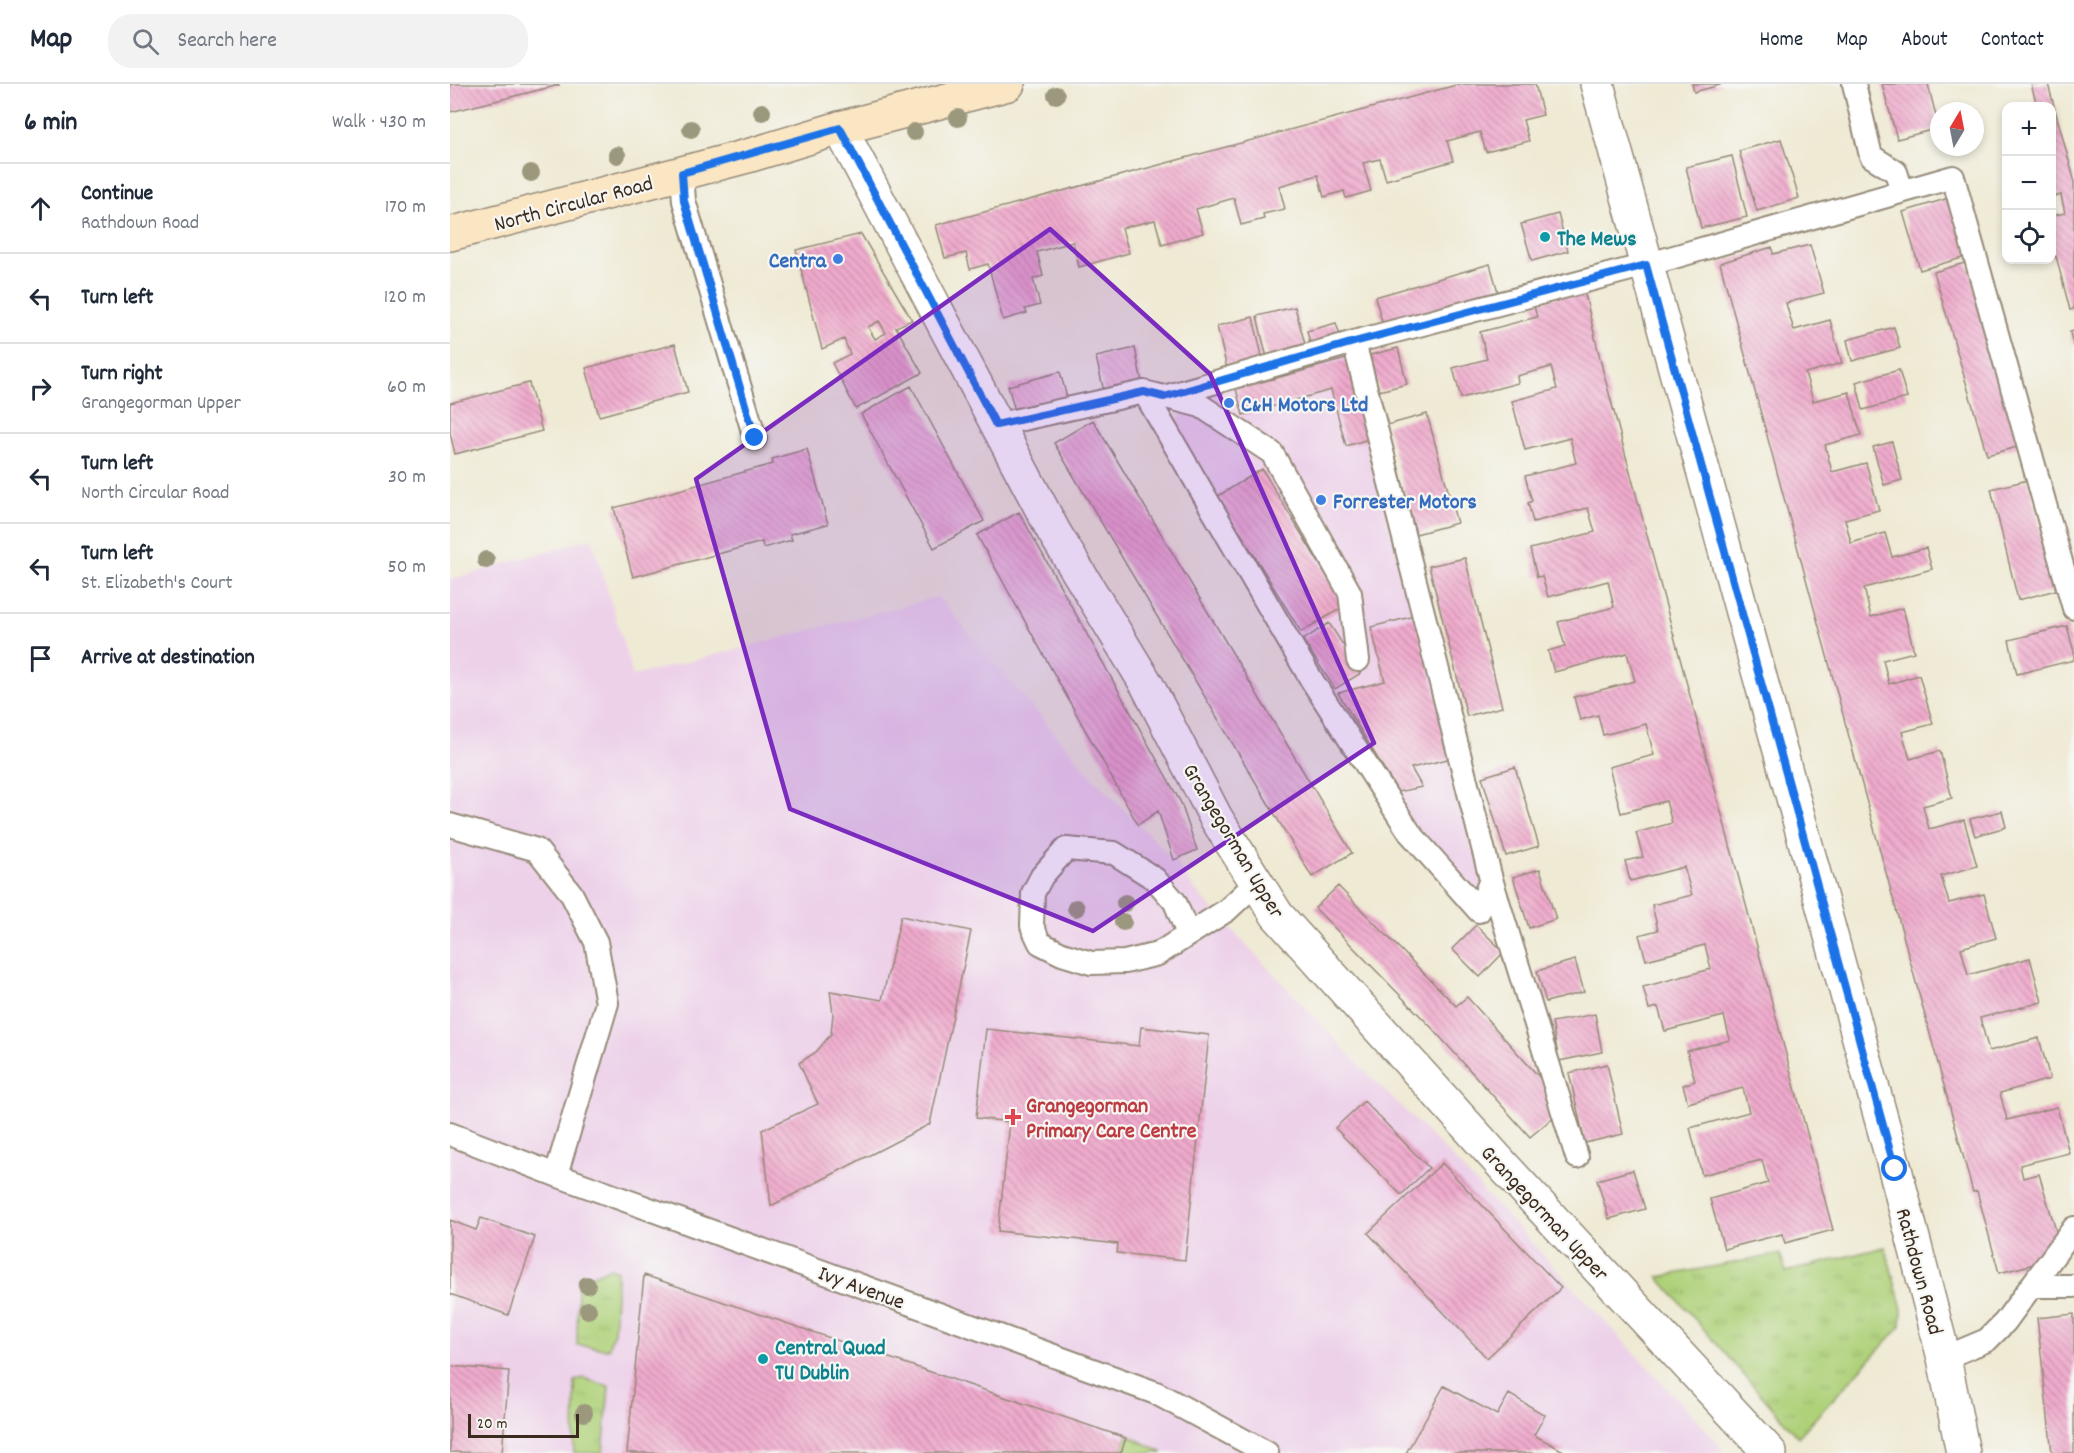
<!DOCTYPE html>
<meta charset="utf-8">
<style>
body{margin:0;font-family:Dekko,sans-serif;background:#f2f2f3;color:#1f2937}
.controls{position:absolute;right:18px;top:18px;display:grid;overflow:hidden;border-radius:12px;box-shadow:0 3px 9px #0003}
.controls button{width:54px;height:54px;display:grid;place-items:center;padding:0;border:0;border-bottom:2px solid #e0e1e3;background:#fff;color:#1f2937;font:30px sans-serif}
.compass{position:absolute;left:1480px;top:18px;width:54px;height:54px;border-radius:50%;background:#fff;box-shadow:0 3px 9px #0003;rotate:10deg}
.scale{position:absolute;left:18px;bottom:15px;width:111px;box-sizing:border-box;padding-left:6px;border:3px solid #3b2a1e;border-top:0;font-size:16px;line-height:21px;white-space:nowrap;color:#3b2a1e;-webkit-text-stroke:4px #f6f6f2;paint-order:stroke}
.stop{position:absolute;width:18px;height:18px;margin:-14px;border:4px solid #1a73e8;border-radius:50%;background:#fff}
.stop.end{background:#1a73e8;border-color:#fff;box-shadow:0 2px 6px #0008}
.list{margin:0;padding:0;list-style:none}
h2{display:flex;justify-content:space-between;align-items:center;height:78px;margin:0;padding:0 24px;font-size:26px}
h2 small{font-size:20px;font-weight:400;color:#747a83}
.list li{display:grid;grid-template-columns:39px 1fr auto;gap:18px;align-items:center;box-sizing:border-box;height:90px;padding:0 24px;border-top:2px solid #e0e1e3}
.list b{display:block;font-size:22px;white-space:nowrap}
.list p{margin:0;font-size:20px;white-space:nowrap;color:#747a83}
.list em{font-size:20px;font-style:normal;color:#747a83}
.icon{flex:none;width:33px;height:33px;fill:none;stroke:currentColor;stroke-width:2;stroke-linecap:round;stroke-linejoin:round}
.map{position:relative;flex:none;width:1624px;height:1369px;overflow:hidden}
header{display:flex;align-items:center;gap:36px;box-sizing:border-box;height:84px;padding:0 30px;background:#fff;border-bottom:2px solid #e0e1e3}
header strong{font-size:28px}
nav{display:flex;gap:33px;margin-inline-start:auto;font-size:21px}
.search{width:420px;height:54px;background:#f2f2f3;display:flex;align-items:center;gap:15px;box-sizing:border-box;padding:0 21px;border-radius:24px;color:#747a83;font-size:22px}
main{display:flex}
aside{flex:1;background:#fff}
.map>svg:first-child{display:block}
.built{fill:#edd1e9}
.grass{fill:url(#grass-tufts);stroke:#757e4c;stroke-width:1.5}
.building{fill:url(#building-back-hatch);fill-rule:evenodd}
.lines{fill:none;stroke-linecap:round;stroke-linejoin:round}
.service-casing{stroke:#958a79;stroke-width:26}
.minor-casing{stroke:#958a79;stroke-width:36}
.secondary-casing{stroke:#958a79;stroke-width:36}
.service{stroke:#fff;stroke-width:22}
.minor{stroke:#fff;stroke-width:33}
.secondary{stroke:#fbe6c4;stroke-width:33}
.tree{fill:#9c987d}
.route{stroke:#1a73e8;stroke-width:8}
.marked{fill:#7b2cbf;fill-opacity:0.2;stroke:#7b2cbf;stroke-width:4.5;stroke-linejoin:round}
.culture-dot{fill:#0f9aa8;stroke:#f6f6f2;stroke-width:2}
.shop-dot{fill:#3f7fe0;stroke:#f6f6f2;stroke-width:2}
.health-dot{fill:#e0444e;stroke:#f6f6f2;stroke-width:2}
.labels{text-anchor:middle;stroke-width:4.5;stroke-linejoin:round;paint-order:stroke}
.street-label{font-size:22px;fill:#3b2a1e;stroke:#f6f6f2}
.culture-label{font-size:22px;font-weight:bold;fill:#0d838f;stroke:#f6f6f2;text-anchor:start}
.shop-label{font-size:22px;font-weight:bold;fill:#366cbe;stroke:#f6f6f2;text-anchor:start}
.health-label{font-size:22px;font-weight:bold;fill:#be3a42;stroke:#f6f6f2;text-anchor:start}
</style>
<header>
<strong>Map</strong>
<div class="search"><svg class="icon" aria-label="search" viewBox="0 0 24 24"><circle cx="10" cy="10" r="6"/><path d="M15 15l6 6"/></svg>Search here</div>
<nav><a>Home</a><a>Map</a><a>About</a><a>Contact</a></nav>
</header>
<main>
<aside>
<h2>6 min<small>Walk · 430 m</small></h2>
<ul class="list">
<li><svg class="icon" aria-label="ahead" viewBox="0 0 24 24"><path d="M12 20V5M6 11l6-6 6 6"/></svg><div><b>Continue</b><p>Rathdown Road</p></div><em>170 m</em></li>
<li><svg class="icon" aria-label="left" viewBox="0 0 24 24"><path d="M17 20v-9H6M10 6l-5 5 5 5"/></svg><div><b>Turn left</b></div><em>120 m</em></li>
<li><svg class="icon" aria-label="right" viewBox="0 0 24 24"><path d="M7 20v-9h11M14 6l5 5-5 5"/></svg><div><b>Turn right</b><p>Grangegorman Upper</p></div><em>60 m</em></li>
<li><svg class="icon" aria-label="left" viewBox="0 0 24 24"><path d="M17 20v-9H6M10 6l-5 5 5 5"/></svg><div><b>Turn left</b><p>North Circular Road</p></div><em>30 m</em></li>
<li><svg class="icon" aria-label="left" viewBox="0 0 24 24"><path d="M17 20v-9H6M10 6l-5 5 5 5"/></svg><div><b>Turn left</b><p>St. Elizabeth's Court</p></div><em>50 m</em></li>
<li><svg class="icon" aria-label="arrive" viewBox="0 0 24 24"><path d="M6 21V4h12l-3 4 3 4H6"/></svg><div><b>Arrive at destination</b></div></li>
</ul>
</aside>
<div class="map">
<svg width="1624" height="1369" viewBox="0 0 1624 1369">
<defs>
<pattern id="grass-tufts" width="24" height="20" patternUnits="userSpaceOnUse" patternTransform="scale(1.5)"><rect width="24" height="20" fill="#afd179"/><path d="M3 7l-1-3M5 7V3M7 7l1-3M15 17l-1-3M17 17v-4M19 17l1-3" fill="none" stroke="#97b468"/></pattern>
<pattern id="building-back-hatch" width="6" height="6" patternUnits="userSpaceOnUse" patternTransform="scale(1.5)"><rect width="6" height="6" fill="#f0abcd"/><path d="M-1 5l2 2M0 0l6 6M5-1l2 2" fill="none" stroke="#c48ba6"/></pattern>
</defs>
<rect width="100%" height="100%" fill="#f6f6f2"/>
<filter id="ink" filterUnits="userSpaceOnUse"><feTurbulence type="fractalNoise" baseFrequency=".0167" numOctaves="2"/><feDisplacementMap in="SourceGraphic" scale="12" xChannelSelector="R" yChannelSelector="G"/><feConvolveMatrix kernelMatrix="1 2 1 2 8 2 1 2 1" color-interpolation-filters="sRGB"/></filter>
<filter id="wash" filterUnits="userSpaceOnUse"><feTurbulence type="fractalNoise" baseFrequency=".008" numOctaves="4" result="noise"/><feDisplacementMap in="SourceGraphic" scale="24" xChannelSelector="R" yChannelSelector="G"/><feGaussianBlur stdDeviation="1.35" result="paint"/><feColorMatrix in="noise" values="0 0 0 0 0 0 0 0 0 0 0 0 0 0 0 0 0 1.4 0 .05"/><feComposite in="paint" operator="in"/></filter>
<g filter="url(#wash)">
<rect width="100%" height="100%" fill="#efead4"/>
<path class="built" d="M902 267 1038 804 1029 815 980 770 721 347 744 311Z
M142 454 183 592 488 513 645 696 728 780 745 806 912 984 992 1063 1266 1356 1274 1369H0V496Z"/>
<path class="grass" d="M1435 1163 1452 1225 1451 1242 1348 1353 1208 1193 1330 1170 1336 1188Z
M160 1184 167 1187V1194L164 1248 158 1265 127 1261 128 1197Z
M133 1294 159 1302 153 1369H124L125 1297Z
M678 1351 713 1369H671Z"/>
<g id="blocks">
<path class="building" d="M0 0H108L109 1 0 28Z
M1010 0H1085L1093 31 1073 36 1079 57 1036 68 1030 48 997 57 1003 77 936 96 930 75 913 79 921 107 896 114 894 107 874 113 868 91 829 102 835 125 813 130 814 135 791 141 784 114 746 125 753 149 712 161 705 136 684 141 672 144 679 169 629 183 623 158 587 168 593 192 583 195 590 221 575 225 577 229 553 236 538 180 520 185 516 169 495 174 486 141Z
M1242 0H1270V1L1244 8Z
M1432 0H1478L1489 44 1447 55Z
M1581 0H1598L1624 95V225L1620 226 1606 172 1602 174V132L1615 129 1611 111 1602 113V22H1574L1586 18Z
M1331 55 1349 114 1307 127 1289 67Z
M1282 72 1297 133 1251 144 1236 83Z
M1502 113 1519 172 1470 186 1453 128Z
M1108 130 1118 167 1082 177 1071 140Z
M411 150 462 236 446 243 472 289 406 325 382 279 400 270 394 255 372 265 346 166ZM429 237 436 249 425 255 418 243Z
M1360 161 1374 209 1336 219 1339 230 1344 246 1380 236 1392 279 1355 289 1359 302 1363 317 1399 308 1411 351 1375 361 1382 388 1416 379 1429 426 1395 435 1401 459 1435 449 1442 473 1476 464 1482 485 1414 504 1421 533 1453 524 1464 568 1433 576 1439 600 1469 591 1483 640 1452 648 1460 675 1490 667 1502 714 1473 722 1479 745 1514 736 1527 782 1491 792 1499 819 1534 810 1546 854 1511 864 1518 891 1580 874 1592 918 1530 934 1539 967 1589 954 1600 995 1550 1009 1557 1036 1607 1023 1619 1069 1570 1081 1573 1094 1589 1090 1607 1150 1584 1180 1549 1189 1527 1107 1523 1108 1270 179 1322 163 1323 170Z
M1518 178 1571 362 1537 371 1484 188Z
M1040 180 1048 208 933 241 925 213Z
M1134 206 1152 283 1383 1146 1335 1159 1332 1150 1274 1165 1260 1115 1318 1099 1312 1076 1252 1091 1240 1044 1299 1028 1293 1004 1238 1019 1233 1001 1245 997 1237 967 1280 956 1274 932 1215 947 1208 923 1199 925 1193 903 1261 885 1255 861 1196 876 1189 851 1208 846 1202 821 1242 811 1234 783 1180 797 1175 777 1193 773 1186 749 1222 739 1216 717 1171 729 1159 683 1204 671 1196 640 1153 651 1148 631 1130 636 1124 613 1185 597 1177 569 1104 588 1098 567 1115 562 1108 538 1164 523 1158 497 1098 513 1092 492 1087 493 1080 465 1145 448 1138 424 1083 438 1078 419 1082 417 1075 392 1126 379 1120 354 1075 366 1062 317 1107 305 1101 283 1067 292 1068 299 1011 314 1003 284 1037 275 1030 248 1087 233 1083 219Z
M845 223 856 264 817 274 807 232Z
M803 233 813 276 777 285 767 242Z
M886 239 891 254 861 263 857 247Z
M1444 243 1450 264 1402 277 1397 256Z
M1624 247V261H1623L1620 248Z
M225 260 238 308 149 332 136 284Z
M685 264 693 303 655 312 646 273Z
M948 264 957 300 929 307 920 271Z
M900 274 922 354 896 362 881 306 793 331 786 305Z
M1449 286 1457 314 1413 326 1406 298Z
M610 288 619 321 567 334 558 302Z
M79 299 92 347 5 370 0 349V319Z
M461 302 534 437 484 464 411 330Z
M977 330 1007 439 966 450 937 341Z
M643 336 902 769 862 793 604 359Z
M1442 358 1452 396 1434 401 1423 363Z
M357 365 378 440 340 450 342 456 313 464 312 458 183 493 164 424 323 380 322 375Z
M812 385 895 522 851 548 768 412Z
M1578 396 1606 506 1568 516 1541 405Z
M569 428 731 719 747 766 724 776 708 727 688 741 527 451Z
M1015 474 1052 623 1017 632 979 482Z
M965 532 1002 674 961 684 972 703 948 708 888 609 935 597 921 543Z
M879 539 911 589 885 605 853 556Z
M1617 542 1624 568V576L1567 590 1559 556Z
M1065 683 1089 762 1056 772 1032 693Z
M1552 727 1556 743 1525 752 1520 735Z
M1090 785 1106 835 1079 844 1063 793Z
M888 802 1006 922 1017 913 1091 995 1105 1032 1080 1053 982 944 865 824Z
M451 832 521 847 480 1040 321 1122 312 1046 368 1020 349 979 366 968 381 950 383 930 380 907 432 916Z
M1026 841 1054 868 1030 893 1002 865Z
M1125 876 1134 908 1096 918 1087 887Z
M1145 930 1152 968 1109 977 1102 938Z
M691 943 759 951 735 1176 667 1169 668 1160 548 1147 560 1038 526 1034 536 945 689 962Z
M1157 980 1173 1050 1135 1059 1119 989Z
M914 1017 979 1084 951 1111 885 1044Z
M992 1079 1111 1204 1037 1274 918 1149Z
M1183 1086 1195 1125 1159 1135 1147 1096Z
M31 1134 85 1153 58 1231 0 1210V1136L26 1146Z
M194 1191 676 1354 671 1369H177Z
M1624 1230V1369H1602L1587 1234Z
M0 1282 59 1287 52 1369 0 1368Z
M994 1302 1047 1331 1059 1310 1095 1331 1084 1351 1117 1369H956Z"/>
</g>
</g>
<g filter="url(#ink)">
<use href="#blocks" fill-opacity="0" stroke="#958a79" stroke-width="1.5"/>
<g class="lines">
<g class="service-casing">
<path id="service" d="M1404 0 1421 72 1446 88 1452 107
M232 89 234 117 305 354
M904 258 1041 795 1127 1073
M694 308 861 595 960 749 1029 827 1041 795
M716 313 751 322 822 369 900 509 908 576
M546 341 694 308 714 313 904 258 1196 181 1503 93 1624 524
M0 741 87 766 121 809 146 858 157 919 106 1091
M738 850 725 818 705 795 664 769 616 765 592 792 583 809 582 842 590 859 612 870 641 879 675 878 708 870 777 826 807 798
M0 1050 106 1091 706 1309 817 1369
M1583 1202H1624
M1494 1274 1537 1256 1555 1238 1624 1144"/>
</g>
<g class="minor-casing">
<path id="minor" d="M1147 0 1445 1085 1494 1274 1513 1369
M390 44 604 448 697 601 766 734 827 831 1056 1085 1320 1369"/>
</g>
<g class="secondary-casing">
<path id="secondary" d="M0 150 301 71 390 44 558 0"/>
</g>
<use href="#service" class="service"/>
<use href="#minor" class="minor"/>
<use href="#secondary" class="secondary"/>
</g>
<g class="tree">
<circle cx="606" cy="11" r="9"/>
<circle cx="312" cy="28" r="9"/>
<circle cx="508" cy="34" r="9"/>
<circle cx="241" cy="45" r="9"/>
<circle cx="464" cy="48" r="9"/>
<circle cx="167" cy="71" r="9"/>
<circle cx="81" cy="89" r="9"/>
<circle cx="36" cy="476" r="9"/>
<circle cx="675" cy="819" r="9"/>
<circle cx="626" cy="824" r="9"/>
<circle cx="673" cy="838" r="9"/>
<circle cx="137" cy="1201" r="9"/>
<circle cx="138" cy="1226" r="9"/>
<circle cx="134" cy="1329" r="9"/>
</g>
</g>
<g class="lines" filter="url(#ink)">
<path class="route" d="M305 354 234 117 232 89 390 44 546 341 694 308 714 313 904 258 1196 181 1445 1085"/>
</g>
<path class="marked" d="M600 145 760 290 924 659 643 847 340 725 246 395Z"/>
<g class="culture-dot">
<circle cx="1095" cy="153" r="6"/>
<circle cx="313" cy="1275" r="6"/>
</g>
<g class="shop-dot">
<circle cx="388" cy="175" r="6"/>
<circle cx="779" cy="319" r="6"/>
<circle cx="871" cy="416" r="6"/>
</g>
<path class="health-dot" d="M560 1024h6v6h6v6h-6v6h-6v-6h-6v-6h6z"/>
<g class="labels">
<g class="street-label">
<text transform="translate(123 118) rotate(-15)" y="8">North Circular Road</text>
<text transform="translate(785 756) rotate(59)" y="8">Grangegorman Upper</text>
<text transform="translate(1096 1128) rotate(47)" y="8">Grangegorman Upper</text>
<text transform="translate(1471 1187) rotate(75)" y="8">Rathdown Road</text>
<text transform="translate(412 1202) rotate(20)" y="8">Ivy Avenue</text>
</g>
<g class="culture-label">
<text x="1107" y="161">The Mews</text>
<text x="325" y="1270">Central Quad<tspan x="325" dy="25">TU Dublin</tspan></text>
</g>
<g class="shop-label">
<text x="376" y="183" text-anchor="end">Centra</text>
<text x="791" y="327">C&amp;H Motors Ltd</text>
<text x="883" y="424">Forrester Motors</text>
</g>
<g class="health-label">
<text x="576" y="1028">Grangegorman<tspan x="576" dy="25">Primary Care Centre</tspan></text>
</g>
</g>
</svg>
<div class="controls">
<button>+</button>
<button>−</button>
<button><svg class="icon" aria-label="locate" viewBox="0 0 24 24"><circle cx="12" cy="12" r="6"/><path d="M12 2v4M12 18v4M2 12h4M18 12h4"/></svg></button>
</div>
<svg class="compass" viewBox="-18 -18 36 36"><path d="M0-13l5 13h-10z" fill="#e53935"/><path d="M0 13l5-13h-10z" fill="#747a83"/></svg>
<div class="scale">20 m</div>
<div class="stop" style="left:1445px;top:1085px"></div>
<div class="stop end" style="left:305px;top:354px"></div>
</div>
</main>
